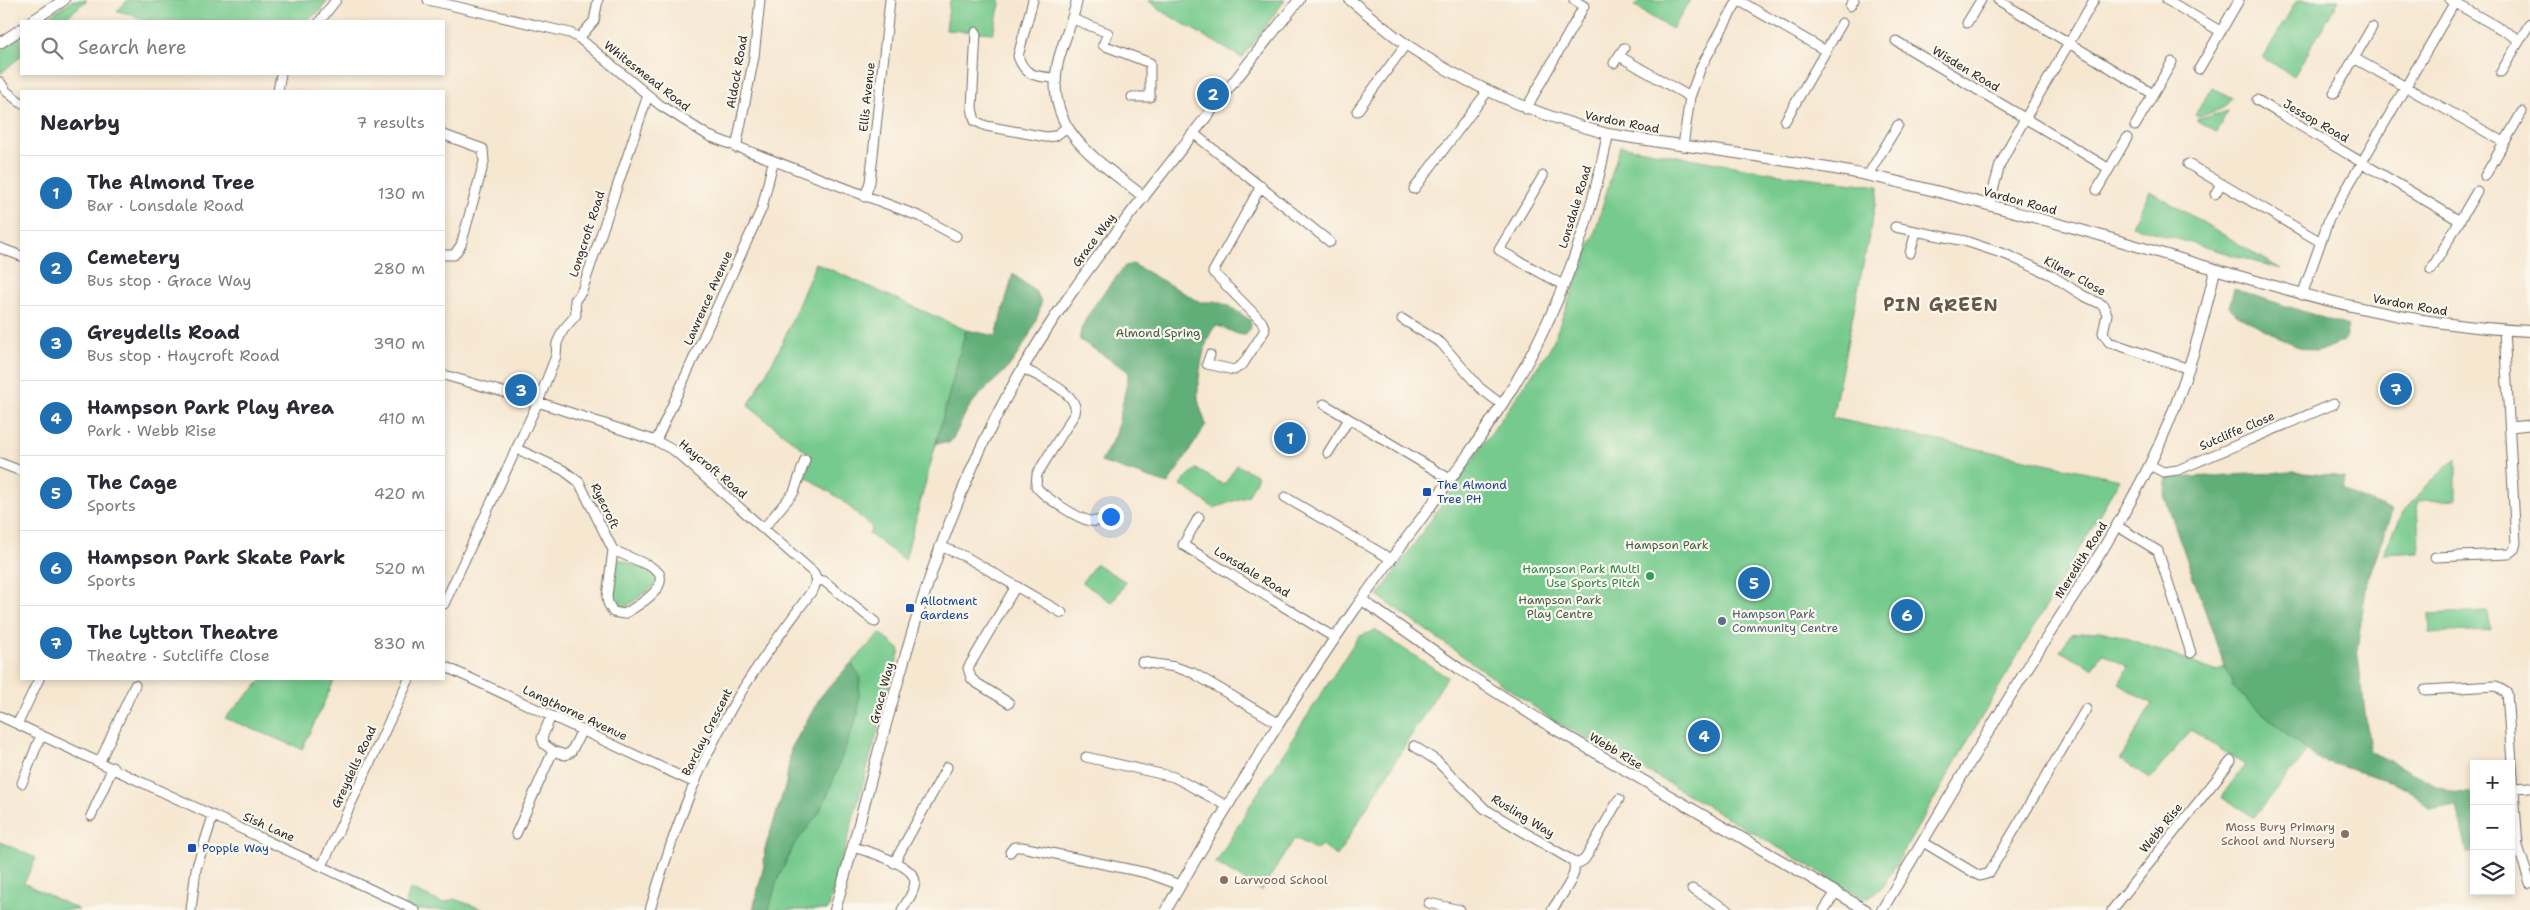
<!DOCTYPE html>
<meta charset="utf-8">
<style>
body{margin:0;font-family:"Shantell Sans",sans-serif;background:#f7f7f7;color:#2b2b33}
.controls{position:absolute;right:15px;bottom:15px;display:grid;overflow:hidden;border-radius:0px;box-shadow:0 2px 8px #0003}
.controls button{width:45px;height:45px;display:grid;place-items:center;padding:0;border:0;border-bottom:1px solid #e1e1e2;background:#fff;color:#2b2b33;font:25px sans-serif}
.you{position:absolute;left:1110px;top:516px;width:18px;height:18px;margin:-12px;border:4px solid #fff;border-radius:50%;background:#1a73e8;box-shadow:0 0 0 8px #1a73e833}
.badge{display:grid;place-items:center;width:32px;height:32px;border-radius:50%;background:#1f6fb2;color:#fff;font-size:16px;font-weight:700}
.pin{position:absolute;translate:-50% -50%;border:2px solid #fff;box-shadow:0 1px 5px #0006}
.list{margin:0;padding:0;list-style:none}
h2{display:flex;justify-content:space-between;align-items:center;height:65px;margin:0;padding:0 20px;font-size:21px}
h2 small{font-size:16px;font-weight:400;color:#7c7c81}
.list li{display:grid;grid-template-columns:32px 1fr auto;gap:15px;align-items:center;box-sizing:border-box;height:75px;padding:0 20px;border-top:1px solid #e1e1e2}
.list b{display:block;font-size:19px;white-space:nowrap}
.list p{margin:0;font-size:16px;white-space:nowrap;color:#7c7c81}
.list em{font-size:16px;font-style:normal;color:#7c7c81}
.icon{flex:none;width:28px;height:28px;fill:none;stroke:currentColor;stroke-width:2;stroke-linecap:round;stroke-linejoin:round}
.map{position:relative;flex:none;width:2530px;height:910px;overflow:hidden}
.search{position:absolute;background:#fff;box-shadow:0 2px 8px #0003;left:20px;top:20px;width:425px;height:55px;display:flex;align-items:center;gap:12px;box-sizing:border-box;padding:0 18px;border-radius:0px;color:#7c7c81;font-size:19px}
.panel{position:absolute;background:#fff;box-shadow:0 2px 8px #0003;left:20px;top:90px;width:425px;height:590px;border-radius:0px}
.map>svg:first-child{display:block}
.green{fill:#76ca8d;stroke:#507a5c}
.forest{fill:#60ae78;stroke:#466c52}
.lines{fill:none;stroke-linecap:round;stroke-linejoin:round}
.minor-casing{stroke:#726d65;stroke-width:11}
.tertiary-casing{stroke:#726d65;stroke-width:12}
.minor{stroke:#fff;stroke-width:9}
.tertiary{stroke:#fff;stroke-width:10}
.transit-dot{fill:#1a4fb4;stroke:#fbf7ec;stroke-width:2}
.leisure-dot{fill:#2e9e5b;stroke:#fbf7ec;stroke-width:2}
.service-dot{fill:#5c6f8a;stroke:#fbf7ec;stroke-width:2}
.education-dot{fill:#8d6e63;stroke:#fbf7ec;stroke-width:2}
.labels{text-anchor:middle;stroke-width:4.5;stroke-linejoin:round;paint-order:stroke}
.street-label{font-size:12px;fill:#2b2b2b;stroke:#fbf7ec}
.park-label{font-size:12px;fill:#425b48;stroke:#fbf7ec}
.transit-label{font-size:12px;fill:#164399;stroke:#fbf7ec;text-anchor:start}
.leisure-label{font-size:12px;fill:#27864d;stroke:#fbf7ec;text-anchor:end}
.service-label{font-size:12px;fill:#4e5e75;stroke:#fbf7ec;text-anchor:start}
.education-label{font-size:12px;fill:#785e54;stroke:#fbf7ec;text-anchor:end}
.district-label{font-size:18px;font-weight:bold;letter-spacing:1px;fill:#675849;stroke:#fbf7ec}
</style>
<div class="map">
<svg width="2530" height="910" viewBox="0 0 2530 910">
<rect width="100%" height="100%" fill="#fbf7ec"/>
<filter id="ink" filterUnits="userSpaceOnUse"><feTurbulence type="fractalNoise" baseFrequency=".02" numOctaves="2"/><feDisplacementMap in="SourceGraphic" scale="10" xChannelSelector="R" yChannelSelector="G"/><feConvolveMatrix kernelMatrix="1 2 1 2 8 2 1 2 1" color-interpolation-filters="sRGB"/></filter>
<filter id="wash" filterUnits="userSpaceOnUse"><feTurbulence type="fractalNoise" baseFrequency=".0096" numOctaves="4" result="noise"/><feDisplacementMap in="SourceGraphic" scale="20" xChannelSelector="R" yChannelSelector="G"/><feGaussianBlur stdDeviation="1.12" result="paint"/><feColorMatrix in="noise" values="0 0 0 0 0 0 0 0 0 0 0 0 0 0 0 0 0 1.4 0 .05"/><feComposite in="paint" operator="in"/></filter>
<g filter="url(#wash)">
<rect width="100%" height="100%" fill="#f6e7d1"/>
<path class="green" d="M73 0H87L62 21H42Z
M128 0H327L320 11 306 21H144L133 15 117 11Z
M950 0H1001L993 33 946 30Z
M1148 0H1285L1242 58 1160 10Z
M1640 0H1690L1672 29 1635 7Z
M2297 0H2339L2294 76 2263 58Z
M21 36V56L0 74V50Z
M2212 87 2232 98 2223 108 2199 117 2195 115Z
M2228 111 2216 132 2196 120Z
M1620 146 1779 174 1879 186 1832 418 2120 479 1883 887 1866 899 1663 780 1554 721 1378 596 1551 347 1594 235Z
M2150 191 2281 269 2132 226Z
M816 263 966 330 905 560 869 534 872 527 839 498 806 477 811 455 748 406 780 348Z
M2456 458V499L2417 501 2419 552 2383 554 2403 513 2421 491Z
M1237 465 1258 476 1248 496 1214 508 1180 484 1196 469 1224 485Z
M619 559 654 572 657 579 654 586 622 610 616 609C609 597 611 571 619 559Z
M1096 564 1126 582 1112 603 1082 582Z
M2487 611 2490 630 2429 633 2428 614Z
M1375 630 1447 677 1337 856 1320 845 1317 850 1295 838 1261 891 1216 863 1252 802 1358 637Z
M2100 631 2121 636 2215 671 2225 667 2233 682 2232 687 2306 750 2301 760 2254 817 2221 797 2245 765 2191 730 2151 778 2120 760 2152 704 2119 684 2128 667 2102 653 2092 668 2060 651 2071 634Z
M880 633 900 650 828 910H753L764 866 765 849 786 784 791 749 821 696Z
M263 679H335L302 749 225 718Z
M0 842 36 858 24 883 79 910H0Z
M410 889 443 903 454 899 485 910H404Z"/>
<path class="forest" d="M1133 264 1200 302H1218L1229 306 1250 320 1251 326 1246 335C1235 336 1227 327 1216 326 1204 335 1197 382 1198 398 1199 407 1204 417 1206 425L1168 484 1101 462 1116 434 1129 372 1080 340C1077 321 1113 282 1125 266Z
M1013 274 1037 293 1041 302C1039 322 1017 359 1003 373 991 384 980 393 970 406 962 417 959 432 949 443H936L966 330 996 336Z
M2234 289 2348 326 2344 341 2317 352 2296 346 2236 314 2229 307Z
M2293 472 2345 477 2343 490 2392 511 2367 582 2357 649 2370 751 2450 792 2474 793V853L2467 852 2457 807 2428 808 2407 788 2393 782 2317 759 2232 687 2233 682 2225 667 2164 495 2167 478Z
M851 663 860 676 858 713 828 794 819 813 794 845 777 881 769 910H753L764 866 765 849 786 784 791 749 821 696Z"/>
</g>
<g filter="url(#ink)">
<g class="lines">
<g class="minor-casing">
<path id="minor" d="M428 0 570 33 579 38 660 105 709 136 921 217 956 236
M1033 0 1018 56C1024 76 1037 77 1056 78
M1738 0 1826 51
M1998 0 2153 94
M2167 0 2220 31
M2450 0 2520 40
M1850 6 1854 0
M1073 19 1108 33 1103 45 1150 63V97H1132
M320 21 336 0
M1967 23 1981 0
M976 32 972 108 975 121 986 126 1046 137 1055 136 1066 128
M579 38 594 21 598 0
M1896 41 2108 168
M1619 56 1690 97
M2354 58 2504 142
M1614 63 1624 48
M2199 69 2239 0
M2501 72 2530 23
M0 82 6 91 21 103
M278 91 281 74
M2334 93 2372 27
M2257 100 2460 221
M1526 109 1584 6 1574 0
M1357 111 1406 44
M1785 121 1842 23
M2135 126 2172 62
M1193 133 1330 242
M444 135 483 149 484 162 461 245 454 255H444
M1683 146 1690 97 1701 67 1738 0
M736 148 754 57 760 0
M2188 164 2319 241
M1868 175 1898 125
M1543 176 1499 250 1563 285
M2485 176 2522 112
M1414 189 1487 92
M2097 190 2127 138
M2215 194 2221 184
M865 197 870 182 890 0
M1989 205 2000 165 2011 143 2094 0
M1895 227 1965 241 2007 255 2051 275 2082 295 2103 305 2107 314 2103 333 2109 342 2189 369
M0 248 21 256
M1910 253 1916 232
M2431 270 2477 191
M2302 295 2329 219 2456 0
M1402 319 1441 343 1480 388 1501 404
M1210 355 1207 364 1234 370 1243 364 1265 330 1262 322 1213 272 1261 186
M1023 368C1038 377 1080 393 1075 413L1037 474 1036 486C1042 496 1080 520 1091 521 1096 522 1099 520 1103 519
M444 375 538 402 656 441 675 451 814 573 817 580
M1324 404 1450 479
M2510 427 2530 425
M656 441 762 208 773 162
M517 449 563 470 579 482 613 550 650 566 659 573C667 590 637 606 624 614L613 612 608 603 607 596 613 550
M1328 453 1349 419
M0 463 21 471
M2150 465 2163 472 2178 470 2334 404
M1285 497 1391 559
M1199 517 1183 545 1335 638
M2117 526 2158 551 2191 653
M763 529 794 492 805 460
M940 546 966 557 1062 613
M2435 557 2509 554 2514 550 2516 543 2504 330
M817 580 824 581 875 622
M444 604 538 402 556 356 557 343 563 330 576 315 575 300 582 291 648 95
M1142 662 1175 667 1193 673 1278 723
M444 666 695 783
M2425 690 2496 686 2507 693 2518 846 2530 883
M1009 703 975 682 971 678 968 668 1016 586
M0 716 415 910
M18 723 39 679
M1414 746 1437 761 1485 809 1573 861C1580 875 1559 898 1552 910
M553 751 565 755 571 752 582 730
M1086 757 1174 777 1227 806
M100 761 135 685
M22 783 41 735
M2514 788 2530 787
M91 816 113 767
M516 834 553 751 544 744 542 738 551 716
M1923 842 1976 874 1980 876 1989 873 2086 709
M853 847C867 851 913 864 915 881 915 891 907 902 902 910
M1010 852 1014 847H1022L1147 873 1180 885
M894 863 947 767
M1575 865 1584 860 1588 854 1619 799
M322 866 409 679
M1692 889 1728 910
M1429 903 1460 910
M191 910 196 869 213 816
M650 910C673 832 702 753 746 684 767 651 791 620 814 588L817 580
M1824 910 1836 892
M2112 910 2231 761"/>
</g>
<g class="tertiary-casing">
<path id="tertiary" d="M1077 0C1073 21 1063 41 1058 62 1043 131 1097 159 1144 197
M1350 0C1369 15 1387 31 1407 45 1470 87 1536 115 1608 134 1694 148 1781 158 1866 175 1931 188 1995 207 2059 224 2217 266 2364 325 2530 331
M32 21 64 0
M0 43 21 29
M1362 600 1461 670 1548 725 1866 910
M835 910C883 745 917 575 994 421 1038 332 1099 253 1160 176 1206 117 1252 58 1299 0
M1166 910C1225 808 1286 708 1353 612 1406 536 1465 465 1513 387 1559 310 1591 222 1608 134
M1882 910C1928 833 1973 756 2020 680 2064 609 2112 541 2149 466 2180 404 2200 338 2215 270"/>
</g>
<use href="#minor" class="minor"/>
<use href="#tertiary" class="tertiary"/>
</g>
</g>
<g class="transit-dot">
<rect x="1422" y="487" width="10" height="10" rx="2.5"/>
<rect x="905" y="603" width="10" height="10" rx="2.5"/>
<rect x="187" y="843" width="10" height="10" rx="2.5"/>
</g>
<circle class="leisure-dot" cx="1650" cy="576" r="5"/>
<circle class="service-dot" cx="1722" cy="621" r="5"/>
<g class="education-dot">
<circle cx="2345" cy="834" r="5"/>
<circle cx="1224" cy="880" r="5"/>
</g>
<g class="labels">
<g class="street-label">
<text transform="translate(1966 69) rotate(31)" y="4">Wisden Road</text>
<text transform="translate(737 72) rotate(-80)" y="4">Aldock Road</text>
<text transform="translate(647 76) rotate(38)" y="4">Whitesmead Road</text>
<text transform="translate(867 97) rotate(-84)" y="4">Ellis Avenue</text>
<text transform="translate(2316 121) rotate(30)" y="4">Jessop Road</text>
<text transform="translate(1622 122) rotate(11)" y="4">Vardon Road</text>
<text transform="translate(2020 201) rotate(15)" y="4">Vardon Road</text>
<text transform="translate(1575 207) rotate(-73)" y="4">Lonsdale Road</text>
<text transform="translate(587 234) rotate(-72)" y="4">Longcroft Road</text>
<text transform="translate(1094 240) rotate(-53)" y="4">Grace Way</text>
<text transform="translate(2075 276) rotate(29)" y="4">Kilner Close</text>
<text transform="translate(708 298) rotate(-66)" y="4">Lawrence Avenue</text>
<text transform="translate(2410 305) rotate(10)" y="4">Vardon Road</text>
<text transform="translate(2237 431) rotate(-23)" y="4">Sutcliffe Close</text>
<text transform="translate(713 469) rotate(40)" y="4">Haycroft Road</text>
<text transform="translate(605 506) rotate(64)" y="4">Ryecroft</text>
<text transform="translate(2081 560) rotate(-58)" y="4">Meredith Road</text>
<text transform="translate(1252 572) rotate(31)" y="4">Lonsdale Road</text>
<text transform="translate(882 693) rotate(-75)" y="4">Grace Way</text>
<text transform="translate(575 713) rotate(25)" y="4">Langthorne Avenue</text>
<text transform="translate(707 732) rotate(-63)" y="4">Barclay Crescent</text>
<text transform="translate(1616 751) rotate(31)" y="4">Webb Rise</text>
<text transform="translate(354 767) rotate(-65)" y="4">Greydells Road</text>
<text transform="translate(1523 816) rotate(31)" y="4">Rusling Way</text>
<text transform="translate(269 827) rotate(24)" y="4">Sish Lane</text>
<text transform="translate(2161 828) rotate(-51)" y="4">Webb Rise</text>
</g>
<g class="park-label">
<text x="1158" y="337">Almond Spring</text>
<text x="1667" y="549">Hampson Park</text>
<text x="1560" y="604">Hampson Park<tspan x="1560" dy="14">Play Centre</tspan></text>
</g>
<g class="transit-label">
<text x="1437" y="489">The Almond<tspan x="1437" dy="14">Tree PH</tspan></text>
<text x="920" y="605">Allotment<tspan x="920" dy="14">Gardens</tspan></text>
<text x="202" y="852">Popple Way</text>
</g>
<g class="leisure-label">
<text x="1640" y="573">Hampson Park Multi<tspan x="1640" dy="14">Use Sports Pitch</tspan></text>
</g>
<g class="service-label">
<text x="1732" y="618">Hampson Park<tspan x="1732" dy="14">Community Centre</tspan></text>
</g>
<g class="education-label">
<text x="2335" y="831">Moss Bury Primary<tspan x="2335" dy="14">School and Nursery</tspan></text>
<text x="1234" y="884" text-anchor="start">Larwood School</text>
</g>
<g class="district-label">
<text x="1941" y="311">PIN GREEN</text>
</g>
</g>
</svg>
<div class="controls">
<button>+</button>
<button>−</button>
<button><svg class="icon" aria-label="layers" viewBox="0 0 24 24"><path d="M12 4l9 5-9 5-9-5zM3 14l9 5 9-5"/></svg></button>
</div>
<div class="you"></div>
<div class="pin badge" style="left:1290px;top:438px">1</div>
<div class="pin badge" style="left:1213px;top:94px">2</div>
<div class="pin badge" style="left:521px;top:390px">3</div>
<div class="pin badge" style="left:1704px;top:736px">4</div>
<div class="pin badge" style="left:1754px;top:583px">5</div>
<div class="pin badge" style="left:1907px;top:615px">6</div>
<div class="pin badge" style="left:2396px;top:389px">7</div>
<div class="search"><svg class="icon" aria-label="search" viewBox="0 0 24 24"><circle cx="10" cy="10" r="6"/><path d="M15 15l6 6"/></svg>Search here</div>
<section class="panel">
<h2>Nearby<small>7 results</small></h2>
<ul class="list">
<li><span class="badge">1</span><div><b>The Almond Tree</b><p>Bar · Lonsdale Road</p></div><em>130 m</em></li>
<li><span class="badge">2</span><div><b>Cemetery</b><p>Bus stop · Grace Way</p></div><em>280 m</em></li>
<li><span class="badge">3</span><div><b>Greydells Road</b><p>Bus stop · Haycroft Road</p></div><em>390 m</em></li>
<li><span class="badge">4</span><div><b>Hampson Park Play Area</b><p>Park · Webb Rise</p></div><em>410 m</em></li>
<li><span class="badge">5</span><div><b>The Cage</b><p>Sports</p></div><em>420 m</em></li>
<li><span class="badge">6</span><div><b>Hampson Park Skate Park</b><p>Sports</p></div><em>520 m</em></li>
<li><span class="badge">7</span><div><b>The Lytton Theatre</b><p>Theatre · Sutcliffe Close</p></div><em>830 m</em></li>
</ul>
</section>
</div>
